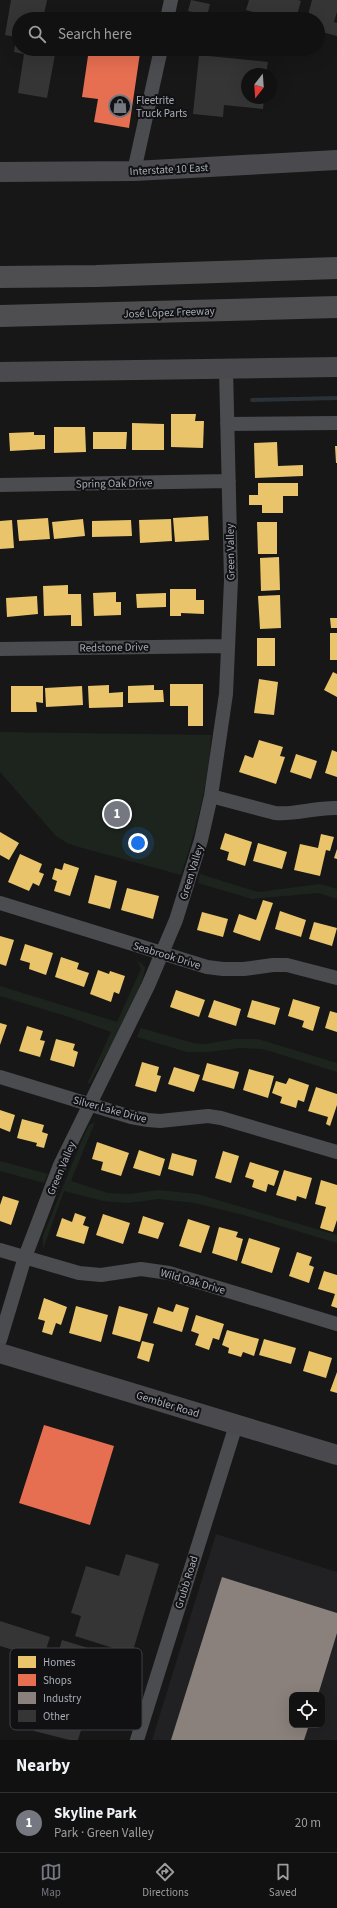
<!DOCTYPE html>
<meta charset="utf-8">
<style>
body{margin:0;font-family:"Source Sans 3",sans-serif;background:#1e1f1f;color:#f1f3f6}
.controls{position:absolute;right:12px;bottom:12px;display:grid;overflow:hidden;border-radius:8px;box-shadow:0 4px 16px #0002}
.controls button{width:36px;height:36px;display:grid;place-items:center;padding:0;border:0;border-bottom:1px solid #303131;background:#111;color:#f1f3f6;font:20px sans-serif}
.compass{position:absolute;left:241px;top:68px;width:36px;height:36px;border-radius:50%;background:#111;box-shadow:0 4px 16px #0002;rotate:197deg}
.you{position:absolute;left:138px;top:843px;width:14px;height:14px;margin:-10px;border:3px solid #fff;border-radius:50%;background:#1a73e8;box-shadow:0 0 0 6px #1a73e833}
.badge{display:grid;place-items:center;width:26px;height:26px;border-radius:50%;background:#757880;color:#fff;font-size:13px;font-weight:700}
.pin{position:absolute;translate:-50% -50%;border:2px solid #fff;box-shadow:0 1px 4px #0006}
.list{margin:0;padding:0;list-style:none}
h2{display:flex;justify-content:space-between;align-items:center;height:52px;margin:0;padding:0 16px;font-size:17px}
h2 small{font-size:13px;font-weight:400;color:#9c9d9f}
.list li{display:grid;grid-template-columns:26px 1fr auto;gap:12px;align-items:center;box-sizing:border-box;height:60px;padding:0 16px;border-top:1px solid #303131}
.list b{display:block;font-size:15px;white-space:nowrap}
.list p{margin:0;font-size:13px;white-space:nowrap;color:#9c9d9f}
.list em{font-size:13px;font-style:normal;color:#9c9d9f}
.icon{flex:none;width:22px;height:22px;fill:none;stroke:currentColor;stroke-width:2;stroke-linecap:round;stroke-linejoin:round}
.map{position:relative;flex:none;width:337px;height:1740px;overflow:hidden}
.search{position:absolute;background:#111;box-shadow:0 4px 16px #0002;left:12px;right:12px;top:12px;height:44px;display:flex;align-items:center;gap:10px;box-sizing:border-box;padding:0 14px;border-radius:22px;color:#9c9d9f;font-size:15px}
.sheet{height:112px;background:#111}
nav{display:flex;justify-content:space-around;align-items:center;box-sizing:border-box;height:56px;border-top:1px solid #303131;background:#111;font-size:11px;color:#9c9d9f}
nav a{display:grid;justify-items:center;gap:2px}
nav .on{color:#757880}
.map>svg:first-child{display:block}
.built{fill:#212123;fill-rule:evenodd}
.green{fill:#1d241e}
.homes{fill:#e9c46a}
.shops{fill:#e76f51}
.industry{fill:#8a817c}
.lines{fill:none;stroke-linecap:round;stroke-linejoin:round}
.stream{stroke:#2a3239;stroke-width:4}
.building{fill:#353536}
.minor{stroke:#4b4c50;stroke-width:14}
.secondary{stroke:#4a4a4e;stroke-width:20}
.motorway{stroke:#4e4e51;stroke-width:22}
.labels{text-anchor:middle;stroke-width:4;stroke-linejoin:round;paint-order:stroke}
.poi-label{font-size:11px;fill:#a8adb8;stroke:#111113;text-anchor:start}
.street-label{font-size:11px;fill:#a8adb8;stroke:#111113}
.key{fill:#111113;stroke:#3e4045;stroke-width:1}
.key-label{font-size:11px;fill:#a8adb8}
</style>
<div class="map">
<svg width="337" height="1740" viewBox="0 0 337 1740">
<rect width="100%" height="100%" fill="#171717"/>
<path class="built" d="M216 1534 337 1572V1740H152ZM292 1695H322V1725H292Z"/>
<path class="green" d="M0 732 211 735C209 783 196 830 181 875L79 847 67 843 56 836 0 772Z
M200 874 258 892 320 884 337 889V899L319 893 252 899 198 883Z
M137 960 145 967C142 999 106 1053 90 1083L87 1084 111 1032 72 1018 0 996V986L117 1022 141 969Z
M141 1028 193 1043 206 1044 234 1039H258L337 1063V1072L263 1049 240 1048 207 1052H187L137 1037Z
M95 1122 71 1181 108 1193 130 1194 158 1190 197 1194 337 1235V1243L247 1216 195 1203 158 1199 128 1203 103 1201 64 1191 43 1249V1236L81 1142 89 1125Z
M0 1161 48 1174 44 1183 0 1171Z"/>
<path class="homes" d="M171 414H196L195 421H204L203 448 171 447Z
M132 423 164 424V450H132Z
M54 427H85L86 452 54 453Z
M34 432V435H45V449L10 451 9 433Z
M93 432H127L126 449H93Z
M277 442 278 466 303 465V476L255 478 254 443Z
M335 446H337V463H336Z
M258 483H298V496H283V513H262V505H249V495H258Z
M208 516 209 540 175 542 173 518Z
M48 518 50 539 19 541 17 520Z
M83 519 85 536 54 539 52 522Z
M171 519 172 541 140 543 139 520Z
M12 520 14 548 0 549V521Z
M131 520 132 536 92 537V521Z
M257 522H277V554H258Z
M279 557 280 590 261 591 260 558Z
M68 585V594H81L82 626H71V615L44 616 43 586Z
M170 589H196V600H204V614L181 613V616H170Z
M116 592V602H121V615L94 616 93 593Z
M166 593V607L137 608 136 594Z
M280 595 281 628 260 629 258 596Z
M37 596 38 614 7 617 6 598Z
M330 618H337V628H331Z
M330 633H337V660H330Z
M257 638H275V666H257Z
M333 672 337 674V697L324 690Z
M259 679 278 682 274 715 254 713Z
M170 684H203V726H188V706H170Z
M109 685V693L123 692V707L89 708 88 686Z
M154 685V690H163L164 702 128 703V686Z
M11 686H43V703L36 702 37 712H11Z
M82 686 83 705 46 707 45 688Z
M259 740 283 747 280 756 285 757 276 784 239 772 245 755 253 758Z
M332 750 337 752V777L325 773Z
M296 754 317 761 311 779 290 772Z
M0 832 19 843 9 860 0 855Z
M225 833 252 842 245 866 227 860 229 852 220 849Z
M321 834 334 837 330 851 326 850 320 876 294 870 300 844 318 848Z
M258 843 287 852 282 869 253 861Z
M337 849V859L334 858Z
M20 854 42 864 39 872 44 874 39 886 33 883 29 891 8 882Z
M64 863 79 868 70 896 54 891 57 881 52 879 55 868 62 870Z
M95 875 117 881 110 909 88 903Z
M127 888 159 896 153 919 121 910Z
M263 900 273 903 260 941 233 932 239 914 256 920Z
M280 911 306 920 301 937 275 929Z
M202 912 228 919 223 937 197 930Z
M314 922 337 928 332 946 309 939Z
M0 936 14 940 6 966 0 964Z
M25 944 53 953 46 975 29 969 30 963 20 960Z
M61 957 79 963 77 969 89 973 84 987 55 977Z
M98 970 109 974 110 971 125 976 119 994 114 992 111 1002 90 994Z
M176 990 205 1000 199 1017 170 1007Z
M293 999 320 1007 313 1031 302 1027 304 1021 288 1016Z
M214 1000 241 1009 236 1026 208 1017Z
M252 1000 280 1008 275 1025 247 1017Z
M330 1011 337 1013V1032L325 1028Z
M0 1023 7 1025 0 1045Z
M27 1026 43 1031 40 1040 45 1041 40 1057 19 1051Z
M56 1039 75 1044 73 1050 78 1052 74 1067 50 1060Z
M142 1062 159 1067 157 1075 161 1076 156 1092 135 1086Z
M207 1063 239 1072 234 1089 202 1080Z
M174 1067 200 1075 194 1092 168 1084Z
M249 1069 274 1076 268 1098 243 1090Z
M289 1078 309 1085 304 1102 298 1100 296 1108 280 1103 282 1097 272 1093 276 1081 286 1084Z
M316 1087 337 1094V1105L330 1126 326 1124 328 1117 308 1111Z
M0 1110 15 1115 10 1132 0 1128Z
M22 1119 44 1125 42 1132 48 1134 44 1148 36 1146 37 1143 17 1138Z
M97 1142 129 1153 121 1176 101 1170 103 1162 92 1159Z
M139 1150 165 1159 160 1176 133 1168Z
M223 1151 239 1156 231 1183 215 1178Z
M172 1153 197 1160 193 1176 168 1169Z
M250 1162 279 1171 274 1186 268 1184 266 1192 252 1187 254 1180 245 1177Z
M284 1170 312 1178 306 1199 297 1196 296 1201 276 1195Z
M321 1180 337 1185V1220L333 1232 320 1228 326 1207 315 1204Z
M3 1196 19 1201 11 1225 0 1221V1205Z
M75 1213 86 1217 83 1225 89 1227 84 1244 56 1236 62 1218 72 1222Z
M103 1214 130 1223 123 1244 96 1235Z
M143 1216 164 1223 158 1239 138 1233Z
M188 1219 210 1226 201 1253 179 1246Z
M219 1227 238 1232 236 1237 243 1239 237 1261 212 1253Z
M249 1238 280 1248 272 1273 241 1263Z
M297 1252 312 1257 309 1265 314 1267 309 1283 289 1276Z
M324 1271 337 1275V1308L331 1306 335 1294 318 1289Z
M44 1298 67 1307 61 1325 56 1323 52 1335 42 1332 45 1321 38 1319Z
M176 1304 189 1308 182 1332 153 1323 158 1307 173 1312Z
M76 1306 108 1315 101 1342 69 1333Z
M119 1306 148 1314 140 1342 112 1334Z
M196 1315 224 1324 219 1340 213 1338 209 1350 195 1345 199 1334 191 1331Z
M227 1330 259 1339 254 1356 243 1352 241 1357 228 1353 229 1348 222 1345Z
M264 1339 296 1348 291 1364 259 1355Z
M142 1341 154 1344 149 1362 137 1358Z
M309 1351 332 1358 326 1378 303 1371Z
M337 1372V1393L330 1391Z"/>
<path class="shops" d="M129 16 138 17V19H129Z
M89 49H133V52L140 53 129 128 94 122 98 99 82 97Z
M44 1425 114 1446 90 1525 19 1503Z"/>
<path class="industry" d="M222 1577 337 1613V1633L318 1695H292V1725H309L304 1740H171Z"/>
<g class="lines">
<path class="stream" d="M252 400 337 398"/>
</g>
<path class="building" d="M11 0H47L43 19H19V49H56L47 98 18 93 24 54 14 52 16 37 5 35Z
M191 0 210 4 207 16 188 11Z
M249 0H298L301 1 296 19H278L246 10Z
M312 0H337V12L334 22 337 23V36L318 31V19H307Z
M199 55 268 62 266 74H247V98H264L263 109 224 105 223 117 193 114Z
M126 1554 159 1564 132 1654 75 1636 81 1616 71 1613 86 1566 119 1576Z
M0 1621 50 1637 43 1659 0 1646Z
M62 1640 131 1661 115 1712 89 1704 78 1740H70L34 1731 46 1690 82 1701 85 1692 50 1681Z"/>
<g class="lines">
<path class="minor" d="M167 19 171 0
M134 171 161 49
M227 424 337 423
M0 485 229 481
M0 649 228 646
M211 796 275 813C296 815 316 807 337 808
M0 903 207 967 223 969H244L273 965H287L337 978
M0 1077 131 1117 148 1120 160 1121 208 1116 221 1118 337 1152
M0 1250 79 1273 101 1275 141 1269 169 1273 337 1324
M0 1340 25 1257 60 1165 148 986 176 920 201 840 211 796 226 694 231 580 226 369
M137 1740 236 1425"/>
<path class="secondary" d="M0 172 134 171 337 160
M0 372 337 367
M0 1353 337 1455"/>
<path class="motorway" d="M0 277 96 276 337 268
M0 316 337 307"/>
</g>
<defs>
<g id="shop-ring" transform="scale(1.15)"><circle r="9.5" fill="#111113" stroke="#757880" stroke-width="1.5"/><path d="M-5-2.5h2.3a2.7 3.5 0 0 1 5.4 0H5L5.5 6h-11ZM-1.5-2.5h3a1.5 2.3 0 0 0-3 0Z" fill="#757880"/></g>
</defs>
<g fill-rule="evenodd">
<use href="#shop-ring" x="120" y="106"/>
</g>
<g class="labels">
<g class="poi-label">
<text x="136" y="104">Fleetrite<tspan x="136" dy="13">Truck Parts</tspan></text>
</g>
<g class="street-label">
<text transform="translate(169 169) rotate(-3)" y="4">Interstate 10 East</text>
<text transform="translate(169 312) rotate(-2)" y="4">José López Freeway</text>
<text transform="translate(114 483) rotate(-1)" y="4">Spring Oak Drive</text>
<text transform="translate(230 552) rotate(-91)" y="4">Green Valley</text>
<text transform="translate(114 647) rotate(-1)" y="4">Redstone Drive</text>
<text transform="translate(191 872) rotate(-73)" y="4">Green Valley</text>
<text transform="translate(167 955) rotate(17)" y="4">Seabrook Drive</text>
<text transform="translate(110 1109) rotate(15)" y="4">Silver Lake Drive</text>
<text transform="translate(61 1168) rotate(-67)" y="4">Green Valley</text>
<text transform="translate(193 1281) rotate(16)" y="4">Wild Oak Drive</text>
<text transform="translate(168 1404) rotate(17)" y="4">Gembler Road</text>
<text transform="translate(186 1582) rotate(-73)" y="4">Grubb Road</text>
</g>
</g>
<rect x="10" y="1648" width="132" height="82" rx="6" class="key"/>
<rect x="18" y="1656" width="18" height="12" fill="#e9c46a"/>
<rect x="18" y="1674" width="18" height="12" fill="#e76f51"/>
<rect x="18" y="1692" width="18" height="12" fill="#8a817c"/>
<rect x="18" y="1710" width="18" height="12" fill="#353536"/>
<g class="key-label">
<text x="43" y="1666">Homes</text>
<text x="43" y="1684">Shops</text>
<text x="43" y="1702">Industry</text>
<text x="43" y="1720">Other</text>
</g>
</svg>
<div class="controls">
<button><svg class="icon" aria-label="locate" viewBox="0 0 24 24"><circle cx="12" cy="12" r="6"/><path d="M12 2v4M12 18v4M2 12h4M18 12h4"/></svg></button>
</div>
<svg class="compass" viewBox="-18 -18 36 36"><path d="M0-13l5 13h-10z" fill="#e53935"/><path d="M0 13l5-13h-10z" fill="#9c9d9f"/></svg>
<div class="you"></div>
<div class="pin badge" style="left:117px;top:814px">1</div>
<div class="search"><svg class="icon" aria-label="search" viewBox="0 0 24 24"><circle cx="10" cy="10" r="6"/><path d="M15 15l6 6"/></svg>Search here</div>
</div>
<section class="sheet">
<h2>Nearby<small></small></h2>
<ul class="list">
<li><span class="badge">1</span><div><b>Skyline Park</b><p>Park · Green Valley</p></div><em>20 m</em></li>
</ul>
</section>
<nav>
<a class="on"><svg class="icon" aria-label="map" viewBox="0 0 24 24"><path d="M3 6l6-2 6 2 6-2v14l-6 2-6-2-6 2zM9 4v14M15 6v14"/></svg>Map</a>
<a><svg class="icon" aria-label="directions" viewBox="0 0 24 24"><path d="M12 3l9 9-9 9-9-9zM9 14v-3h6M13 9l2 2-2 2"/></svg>Directions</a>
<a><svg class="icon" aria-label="saved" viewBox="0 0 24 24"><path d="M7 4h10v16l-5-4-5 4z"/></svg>Saved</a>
</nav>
